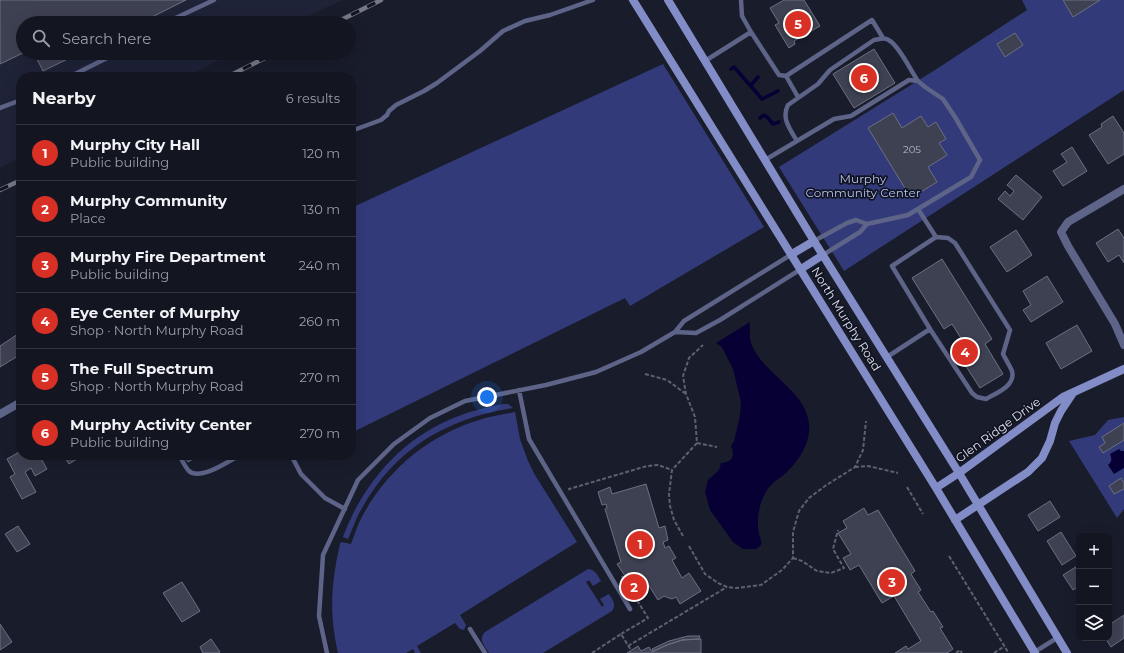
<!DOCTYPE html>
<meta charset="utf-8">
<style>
body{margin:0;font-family:Montserrat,sans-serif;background:#1c1e29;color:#f1f3f6}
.controls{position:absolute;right:12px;bottom:12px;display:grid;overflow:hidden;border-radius:8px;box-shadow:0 4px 16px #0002}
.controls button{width:36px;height:36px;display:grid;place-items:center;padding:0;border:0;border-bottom:1px solid #32343e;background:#131520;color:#f1f3f6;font:20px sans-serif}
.you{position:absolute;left:487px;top:397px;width:14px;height:14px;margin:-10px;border:3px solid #fff;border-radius:50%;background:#1a73e8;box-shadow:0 0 0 6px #1a73e833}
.badge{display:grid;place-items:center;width:26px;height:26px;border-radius:50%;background:#d93025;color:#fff;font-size:13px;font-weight:700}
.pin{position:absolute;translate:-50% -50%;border:2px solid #fff;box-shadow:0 1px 4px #0006}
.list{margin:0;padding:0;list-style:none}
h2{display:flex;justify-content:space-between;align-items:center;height:52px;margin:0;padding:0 16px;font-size:17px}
h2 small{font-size:13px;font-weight:400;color:#9d9fa5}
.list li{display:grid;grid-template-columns:26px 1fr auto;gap:12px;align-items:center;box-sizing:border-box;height:56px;padding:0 16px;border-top:1px solid #32343e}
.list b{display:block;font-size:15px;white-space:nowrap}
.list p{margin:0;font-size:13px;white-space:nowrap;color:#9d9fa5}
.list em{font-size:13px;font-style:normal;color:#9d9fa5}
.icon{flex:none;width:22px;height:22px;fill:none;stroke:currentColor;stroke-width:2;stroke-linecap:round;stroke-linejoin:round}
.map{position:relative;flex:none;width:1124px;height:653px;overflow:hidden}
.search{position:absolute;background:#131520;box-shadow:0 4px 16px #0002;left:16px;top:16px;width:340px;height:44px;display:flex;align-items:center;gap:10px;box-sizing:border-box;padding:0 14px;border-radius:22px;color:#9d9fa5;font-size:15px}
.panel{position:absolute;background:#131520;box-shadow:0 4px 16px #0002;left:16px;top:72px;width:340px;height:388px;border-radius:16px}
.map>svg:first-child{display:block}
.built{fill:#1f2338}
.green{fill:#333a79}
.water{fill:#070034}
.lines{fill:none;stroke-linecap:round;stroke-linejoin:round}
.stream{stroke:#070034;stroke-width:3.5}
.building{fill:#3e4152;stroke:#6c7082}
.path{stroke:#5e616e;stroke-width:2;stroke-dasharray:4 2;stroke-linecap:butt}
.lane{stroke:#5d6488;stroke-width:4.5}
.street{stroke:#5d6488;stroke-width:8}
.secondary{stroke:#828dc7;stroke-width:8}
.rail-casing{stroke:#767885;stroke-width:4.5}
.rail{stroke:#101321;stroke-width:3;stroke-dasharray:9;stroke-linecap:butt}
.labels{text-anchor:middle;stroke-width:3.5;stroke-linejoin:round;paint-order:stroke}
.number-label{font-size:10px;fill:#b6b8c5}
.park-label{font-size:12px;fill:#b6c0ec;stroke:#101321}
.street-label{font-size:12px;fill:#dee0eb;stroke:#101321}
</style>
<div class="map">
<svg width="1124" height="653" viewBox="0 0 1124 653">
<rect width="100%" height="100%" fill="#191c2b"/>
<path class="built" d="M0 0H342L295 23H23V53H234L185 77H21V157L0 168Z"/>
<path class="green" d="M1022 0H1124V90L844 271 779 167 935 70 1027 10Z
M663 64 764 227 630 306 625 298 351 433V208Z
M503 404H508L513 408C446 419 396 448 362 508 356 518 353 528 348 539L343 537C363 483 402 438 456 417 471 411 487 407 503 404Z
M515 412 520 439 528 461 535 475 577 542 460 615 466 625 464 630 460 629 455 623 417 646 421 653H415L413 649 406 653H338C329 613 331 584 340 544L341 542 351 544C355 534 358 523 364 513 390 467 431 434 482 419 492 416 504 414 515 412Z
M1124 417V509L1117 518 1069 441 1095 435 1108 420Z
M588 569C596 570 598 576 601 581L593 586 589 580 586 582 602 607 604 605 600 599 609 594C612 599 617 604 612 611L543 653H489C484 646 478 639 485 632Z"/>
<path class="water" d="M750 322C750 329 749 337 751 343 763 375 804 388 809 423 811 442 800 459 787 472 781 478 772 482 767 490 759 503 756 519 759 534 760 538 762 541 761 545L756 549H743L733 542 710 510 705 492 708 480 719 470 721 463C733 462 735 456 731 446L734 441 740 416 741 402 733 369 722 347 716 343Z
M1119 449 1121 451H1124V468L1114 474 1108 465C1112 462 1112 459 1110 454Z"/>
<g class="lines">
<path class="stream" d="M731 69 734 67 762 99 778 91
M751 85 758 77
M760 118 764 115 767 117 773 124 779 122"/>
</g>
<path class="building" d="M0 0H186L140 23H23V53L0 64Z
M784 0H804L820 26 794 41 795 44 789 48 775 25 779 23 770 8Z
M1063 0H1100L1073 17Z
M1015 33 1023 45 1005 57 997 44Z
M874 49 895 83 854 108 833 74Z
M34 53H80L43 71Z
M893 113 902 128 921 116 928 127 936 122 946 139 939 143 947 155 928 167 937 182 911 198 868 128Z
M1113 116 1124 133V154L1108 164 1089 135 1102 127 1101 124Z
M1072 147 1087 171 1063 186 1053 171 1067 162 1061 154Z
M1016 175 1042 197 1023 220 998 199 1005 191 1010 196 1014 191 1007 185Z
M1118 229 1124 238V263L1119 255 1108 262 1096 243Z
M1016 230 1032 255 1007 272 990 247Z
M942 259 992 339 985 344 1003 374 980 388 960 357 969 351 952 324 944 329 912 278Z
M1047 276 1063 302 1031 322 1023 310 1031 305 1023 291Z
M1077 325 1092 351 1061 369 1046 343Z
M21 332V354L0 367V346Z
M1124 423V440L1103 453 1099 447 1105 443 1102 437Z
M21 451V455H39L47 469 35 476 31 468 25 472 36 492 22 499 10 477 15 474 7 459Z
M63 455H78L80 457 69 464Z
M183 455H200L188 462Z
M1121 478 1124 483V489L1114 494 1109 486Z
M646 484 659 528 665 526 668 540 663 542 665 548 669 546 676 558 672 560 682 578 689 573 701 591 680 604 676 597 672 599 669 598 664 596 658 600 644 578 631 585 617 564 621 562 605 509 607 508 606 504 602 505 598 492 610 487 612 494Z
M1050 501 1060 517 1038 531 1028 515Z
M864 508 868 515 878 510 915 571 911 574 921 590 918 592 931 612 933 611 943 627 940 628 953 649 947 653H895L906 646 908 649 921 641 894 596 882 603 859 565 850 570 843 558 851 554 838 533 847 528 843 521Z
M18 526 30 544 17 552 5 534Z
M1061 532 1076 556 1062 565 1047 541Z
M1079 565V586L1073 590 1063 575Z
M182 582 200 611 182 622 163 593Z
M1124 615V638L1111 647 1105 638H1109V625Z
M0 624 12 642 0 650Z
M688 636H700L699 639 682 640 667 645 653 651 652 649 669 641Z
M211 639 220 652 218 653H203L200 647Z
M701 639V653H627L638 646 641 651 649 647 652 652 667 645 682 640Z"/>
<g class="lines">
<path class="path" d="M645 374 667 380 686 394
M697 443 717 447
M855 467 868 466 898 473
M907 487 923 514
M570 490 569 489 647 466 658 465 672 470
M683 536 674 520 670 506 669 494 672 470 697 443 695 417 686 394 683 376 689 358 703 345
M689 546 705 574 718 583 727 587 736 588 761 585 782 570 793 558V532L799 511 809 498 825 486 855 467 863 450 866 421
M949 556 1008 652
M793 558 802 561 817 571 831 573 844 568 833 549 838 530
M621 634 648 618 622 576
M628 646 727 587
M592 653 621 634 631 650
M956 653 960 650 962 653
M994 653 1005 646"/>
<path class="lane" d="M741 0 742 16 751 32
M165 23 214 0
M705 61 751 32 779 75 786 76 872 20 883 38
M786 76 798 97
M69 77 105 59 115 53
M0 108 21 100
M351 131 381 120 387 115 389 111 396 105 424 91 437 83 480 51 503 31 525 21 550 15 593 0
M797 141C790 129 781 118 788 105L818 84 830 70 874 40C880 39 885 37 890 41 899 46 911 71 918 81
M765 160 834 119 851 116 909 80 918 81 925 87 943 99 955 117 980 160 971 177 908 215 867 224 856 220 847 223 814 241
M918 209 936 237
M823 255 860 232 867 224
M675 332 696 333 720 320 801 269
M887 357 930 329 892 266 936 237 948 238 955 243 1010 330 1003 354C1006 360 1010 366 1012 371 1016 386 996 393 986 399L977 397 972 393 930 329
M519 390 529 439 630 609
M179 455C182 460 185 467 189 471 200 481 229 461 240 455
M291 455 301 474 325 498 345 509
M470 629 485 653
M327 653 319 616 323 555 358 480 394 444 430 418 465 401 546 385 596 372 641 352 675 332 684 321 792 254
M1033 653 1057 638"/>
<path class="street" d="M1124 189 1068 222 1061 232 1068 246 1115 324 1124 345
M0 414 21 402"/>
<path class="secondary" d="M633 0 936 488 1035 653
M668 0 814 241 959 473 1067 653
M792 254 814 241
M801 269 823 255
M936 488 959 473 1063 397 1124 369
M955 520 1028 472 1042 458 1050 441 1055 423 1061 411 1073 393"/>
<g class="rail-casing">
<path id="rail" d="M335 23 381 0
M227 77 275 53
M0 190 21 180"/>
</g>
<use href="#rail" class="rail"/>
</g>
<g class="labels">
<g class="number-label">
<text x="912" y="153">205</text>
</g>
<g class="park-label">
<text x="863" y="183">Murphy<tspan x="863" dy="14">Community Center</tspan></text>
</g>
<g class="street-label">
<text transform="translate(846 319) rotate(58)" y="4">North Murphy Road</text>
<text transform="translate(998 430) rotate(-36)" y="4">Glen Ridge Drive</text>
</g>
</g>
</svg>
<div class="controls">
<button>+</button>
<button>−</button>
<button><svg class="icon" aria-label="layers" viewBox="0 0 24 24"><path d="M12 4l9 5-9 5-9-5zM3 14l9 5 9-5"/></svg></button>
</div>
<div class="you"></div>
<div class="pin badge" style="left:640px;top:544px">1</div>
<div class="pin badge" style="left:634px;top:587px">2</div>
<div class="pin badge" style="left:892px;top:582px">3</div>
<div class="pin badge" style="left:965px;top:352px">4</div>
<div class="pin badge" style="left:798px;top:24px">5</div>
<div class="pin badge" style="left:864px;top:78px">6</div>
<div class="search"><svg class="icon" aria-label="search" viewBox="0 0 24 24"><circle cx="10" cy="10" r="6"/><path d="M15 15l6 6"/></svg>Search here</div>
<section class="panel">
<h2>Nearby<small>6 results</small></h2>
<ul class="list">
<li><span class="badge">1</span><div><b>Murphy City Hall</b><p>Public building</p></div><em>120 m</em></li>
<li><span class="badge">2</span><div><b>Murphy Community</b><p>Place</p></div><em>130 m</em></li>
<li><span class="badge">3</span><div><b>Murphy Fire Department</b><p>Public building</p></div><em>240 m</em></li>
<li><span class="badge">4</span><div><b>Eye Center of Murphy</b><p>Shop · North Murphy Road</p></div><em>260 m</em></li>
<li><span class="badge">5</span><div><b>The Full Spectrum</b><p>Shop · North Murphy Road</p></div><em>270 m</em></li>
<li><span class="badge">6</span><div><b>Murphy Activity Center</b><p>Public building</p></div><em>270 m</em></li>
</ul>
</section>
</div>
